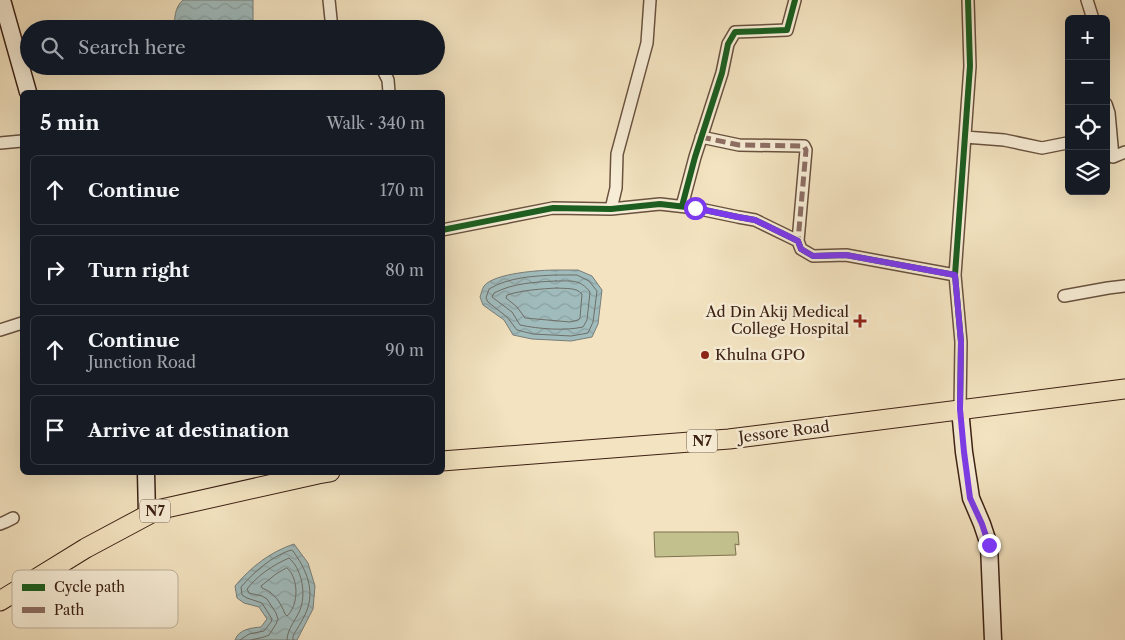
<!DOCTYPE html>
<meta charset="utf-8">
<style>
body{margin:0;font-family:"Libre Caslon Text",serif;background:#20242c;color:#f1f3f6}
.controls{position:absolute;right:15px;top:15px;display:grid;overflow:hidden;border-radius:8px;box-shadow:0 5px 20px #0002}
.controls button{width:45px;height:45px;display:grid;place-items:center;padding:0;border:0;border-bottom:1px solid #363941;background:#171b24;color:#f1f3f6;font:25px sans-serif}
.stop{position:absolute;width:15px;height:15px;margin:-11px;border:4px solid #7c3aed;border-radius:50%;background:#fff}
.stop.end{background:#7c3aed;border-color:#fff;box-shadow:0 1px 5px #0008}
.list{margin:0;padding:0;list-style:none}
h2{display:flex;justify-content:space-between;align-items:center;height:65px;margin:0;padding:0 20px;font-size:21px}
h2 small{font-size:16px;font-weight:400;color:#9ea1a6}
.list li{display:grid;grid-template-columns:32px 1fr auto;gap:15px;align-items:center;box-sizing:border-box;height:70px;margin:0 10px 10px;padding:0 10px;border:1px solid #363941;border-radius:8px}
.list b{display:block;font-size:19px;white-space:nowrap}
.list p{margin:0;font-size:16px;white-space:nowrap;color:#9ea1a6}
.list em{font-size:16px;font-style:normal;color:#9ea1a6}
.icon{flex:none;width:28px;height:28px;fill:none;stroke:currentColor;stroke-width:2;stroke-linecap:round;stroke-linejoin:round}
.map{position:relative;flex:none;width:1125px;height:640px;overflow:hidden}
.search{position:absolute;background:#171b24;box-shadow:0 5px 20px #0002;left:20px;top:20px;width:425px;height:55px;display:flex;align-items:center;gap:12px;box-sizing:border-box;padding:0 18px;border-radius:28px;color:#9ea1a6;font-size:19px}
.panel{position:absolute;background:#171b24;box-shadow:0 5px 20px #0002;left:20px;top:90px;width:425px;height:385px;border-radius:8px}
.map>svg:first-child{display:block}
.green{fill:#c2c18d;stroke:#7f7150}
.water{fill:url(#water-waves);stroke:#787d79}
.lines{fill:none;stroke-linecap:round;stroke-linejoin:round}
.shore{stroke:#6e6e68;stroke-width:1}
.minor-casing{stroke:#6a523f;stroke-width:14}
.secondary-casing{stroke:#3c2114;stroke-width:19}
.trunk-casing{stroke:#3c2114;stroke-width:21}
.minor{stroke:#f7edd6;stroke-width:11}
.secondary{stroke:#f7edd6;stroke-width:16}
.trunk{stroke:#f3e3c0;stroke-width:19}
.quiet{stroke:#8d6e63;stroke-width:5;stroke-dasharray:10 5;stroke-linecap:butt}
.cycleway-casing{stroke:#f7edd6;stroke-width:9}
.cycleway{stroke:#1b5e20;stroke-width:6}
.route{stroke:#7c3aed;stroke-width:6}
.poi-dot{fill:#8f2418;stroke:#f7edd6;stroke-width:2}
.labels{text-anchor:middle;stroke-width:5;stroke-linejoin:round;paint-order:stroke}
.shield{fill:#f7edd6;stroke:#745e4e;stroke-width:1}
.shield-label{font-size:14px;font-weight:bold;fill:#3c2114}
.poi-label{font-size:15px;fill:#3c2114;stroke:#f7edd6;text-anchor:end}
.street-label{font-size:15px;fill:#3c2114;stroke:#f7edd6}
.key{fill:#f7edd6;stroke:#bfb09c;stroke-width:1}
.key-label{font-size:14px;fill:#3c2114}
</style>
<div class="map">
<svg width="1125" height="640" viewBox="0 0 1125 640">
<defs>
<pattern id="water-waves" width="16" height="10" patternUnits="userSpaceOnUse" patternTransform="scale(1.25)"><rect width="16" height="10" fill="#a0bbbc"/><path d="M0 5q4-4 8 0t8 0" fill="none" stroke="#8ba0a1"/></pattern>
</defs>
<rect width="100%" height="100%" fill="#f3e3c0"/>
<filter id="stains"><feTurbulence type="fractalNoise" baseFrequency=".004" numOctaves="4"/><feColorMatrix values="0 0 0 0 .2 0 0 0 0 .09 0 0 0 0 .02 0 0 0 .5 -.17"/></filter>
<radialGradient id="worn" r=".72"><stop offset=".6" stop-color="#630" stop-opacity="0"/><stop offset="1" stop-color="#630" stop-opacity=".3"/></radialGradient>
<path class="green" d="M654 532H738L739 545 735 544 736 555 655 557Z"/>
<path class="water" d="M183 0H253V22L248 29H174C175 18 174 8 183 0Z
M556 270H578L592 276 602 290 598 324 592 337 571 341 532 339 513 335 504 320 483 305 480 297C481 294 482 289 484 286 494 273 541 270 556 270Z
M294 544 308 563 315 586 313 609 297 640H235C239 629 251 628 261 627L267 619 259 607 244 603 237 598 235 586C251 567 270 552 294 544Z"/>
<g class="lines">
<path class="shore" d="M556 275H577L589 281 597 291 593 322 588 333 571 336 533 334 517 330 507 317 488 302 486 298 489 289C509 277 534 276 556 275Z
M556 281C572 281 580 279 590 292L587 320 583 327C565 331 539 329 520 325L512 312 492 297 494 293C513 283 536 282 556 281Z
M557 288C566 289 576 287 582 294L580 318 578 320 570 322 525 318 517 307 506 298 507 295C523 290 540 289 557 288Z
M287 568C299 578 299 605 287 616L285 614C281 603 274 592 262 588L261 586 276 574Z
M240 640 249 634 264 631 271 622 272 619 262 603 247 598 242 595 241 587C254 572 272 556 291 550L293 551C305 568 314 586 308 607 305 617 298 627 293 636V640
M251 640 264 637 269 635 276 624 278 619 276 613 267 599 262 596 249 593 247 589C258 575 273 565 289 558 301 568 306 591 301 607 298 618 287 628 287 640"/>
<g class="minor-casing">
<path id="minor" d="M329 0 332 29
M1087 0 1093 19
M381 66 388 80 389 92
M1106 104 1109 113 1113 157 1125 152
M701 137 739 145 804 146 806 150 798 241
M965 137 1004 140 1042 148 1067 143
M0 143 22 141
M682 206 695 157 722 73 728 44 735 32 787 30 795 0
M611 209 616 188 617 154 647 43 650 0
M442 230 553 208 611 209 660 204 695 208 738 217 755 220 798 241 801 249 813 256 846 255 955 275
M1064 296 1108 288 1125 286
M0 330 22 323
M960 409 961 342 955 275 970 66 968 0
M0 524 5 522 13 518"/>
</g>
<g class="secondary-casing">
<path id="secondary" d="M2 0 28 92
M960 409 964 452 971 498 982 524 989 545 993 640
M146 472 147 515"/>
</g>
<g class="trunk-casing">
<path id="trunk" d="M442 461 729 439 1125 389
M0 601 86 548 157 510 318 474 330 472"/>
</g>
<use href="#minor" class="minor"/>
<use href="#secondary" class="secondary"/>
<use href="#trunk" class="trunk"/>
<path class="quiet" d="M701 137 739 145 804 146 806 150 798 241"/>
<g class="cycleway-casing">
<path id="cycleway" d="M682 206 695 157 722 73 728 44 735 32 787 30 795 0
M442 230 553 208 611 209 660 204 695 208 738 217 755 220 798 241 801 249 813 256 846 255 955 275
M960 409 961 342 955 275 970 66 968 0"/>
</g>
<use href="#cycleway" class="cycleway"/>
</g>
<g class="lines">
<path class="route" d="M695 208 738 217 755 220 798 241 801 249 813 256 846 255 955 275 961 342 960 409 964 452 970 498 982 524 989 545"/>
</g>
<g class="poi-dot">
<path d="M857.5 313.5h5v5h5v5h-5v5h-5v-5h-5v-5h5z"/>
<circle cx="705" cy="355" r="5"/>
</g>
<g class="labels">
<g class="shield">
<rect x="687" y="429.5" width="30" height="23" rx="4"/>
<rect x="140" y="499.5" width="30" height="23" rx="4"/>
</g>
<g class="shield-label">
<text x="702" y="446">N7</text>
<text x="155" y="516">N7</text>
</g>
<g class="poi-label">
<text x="849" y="317">Ad Din Akij Medical<tspan x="849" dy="17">College Hospital</tspan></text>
<text x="715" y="360" text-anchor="start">Khulna GPO</text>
</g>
<g class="street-label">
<text transform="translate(784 432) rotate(-7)" y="5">Jessore Road</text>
</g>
</g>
<rect x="12" y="570" width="166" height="58" rx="8" class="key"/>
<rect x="22" y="584" width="23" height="7" fill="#1b5e20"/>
<rect x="22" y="607" width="23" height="6" fill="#8d6e63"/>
<g class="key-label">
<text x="54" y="592">Cycle path</text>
<text x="54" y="615">Path</text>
</g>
<rect width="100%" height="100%" filter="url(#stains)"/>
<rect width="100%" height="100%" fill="url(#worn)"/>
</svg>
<div class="controls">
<button>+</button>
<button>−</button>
<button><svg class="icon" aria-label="locate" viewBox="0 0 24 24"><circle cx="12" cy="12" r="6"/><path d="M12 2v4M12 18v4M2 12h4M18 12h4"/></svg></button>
<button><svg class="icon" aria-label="layers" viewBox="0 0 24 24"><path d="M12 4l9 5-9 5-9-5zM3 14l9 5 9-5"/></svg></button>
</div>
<div class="stop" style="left:695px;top:208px"></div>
<div class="stop end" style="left:989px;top:545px"></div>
<div class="search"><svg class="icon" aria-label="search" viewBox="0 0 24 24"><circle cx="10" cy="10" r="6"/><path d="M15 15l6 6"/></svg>Search here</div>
<section class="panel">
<h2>5 min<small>Walk · 340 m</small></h2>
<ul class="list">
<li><svg class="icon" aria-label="ahead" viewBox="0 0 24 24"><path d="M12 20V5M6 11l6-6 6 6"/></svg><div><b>Continue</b></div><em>170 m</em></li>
<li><svg class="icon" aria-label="right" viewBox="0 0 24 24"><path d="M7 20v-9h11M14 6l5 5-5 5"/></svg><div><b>Turn right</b></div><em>80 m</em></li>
<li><svg class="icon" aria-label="ahead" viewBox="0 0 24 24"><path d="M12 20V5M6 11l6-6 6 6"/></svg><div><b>Continue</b><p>Junction Road</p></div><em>90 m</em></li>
<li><svg class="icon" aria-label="arrive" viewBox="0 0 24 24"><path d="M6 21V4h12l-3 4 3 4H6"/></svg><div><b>Arrive at destination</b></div></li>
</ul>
</section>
</div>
